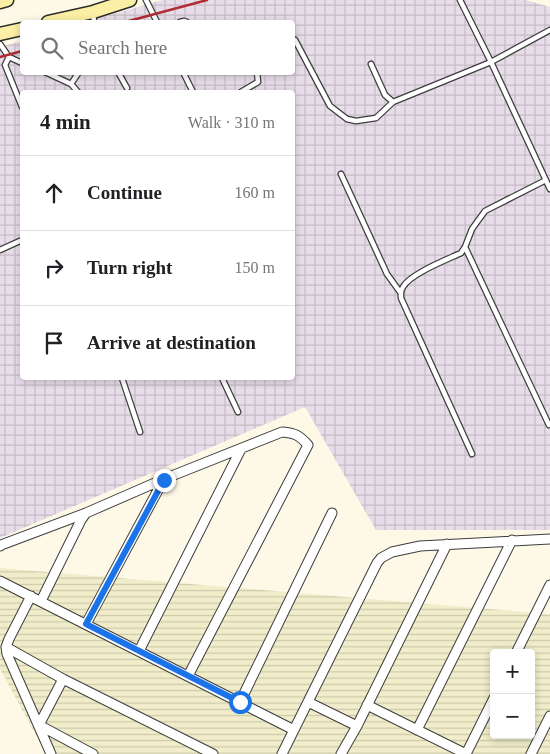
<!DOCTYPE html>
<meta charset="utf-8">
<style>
body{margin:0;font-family:Georgia,serif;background:#f6f6f6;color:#202124}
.controls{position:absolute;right:15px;bottom:15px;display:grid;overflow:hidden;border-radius:5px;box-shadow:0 2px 8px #0003}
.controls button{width:45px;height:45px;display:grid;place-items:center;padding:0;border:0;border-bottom:1px solid #e0e0e0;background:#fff;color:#202124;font:25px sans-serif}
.stop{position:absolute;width:15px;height:15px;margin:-11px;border:4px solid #1a73e8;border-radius:50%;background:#fff}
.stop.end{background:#1a73e8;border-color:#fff;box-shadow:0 1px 5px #0008}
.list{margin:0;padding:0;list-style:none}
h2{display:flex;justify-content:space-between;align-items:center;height:65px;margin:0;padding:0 20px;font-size:21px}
h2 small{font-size:16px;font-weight:400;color:#757577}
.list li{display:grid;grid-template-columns:32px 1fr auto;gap:15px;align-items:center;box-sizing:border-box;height:75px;padding:0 20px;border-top:1px solid #e0e0e0}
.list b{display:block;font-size:19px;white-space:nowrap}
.list em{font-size:16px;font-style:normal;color:#757577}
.icon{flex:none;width:28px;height:28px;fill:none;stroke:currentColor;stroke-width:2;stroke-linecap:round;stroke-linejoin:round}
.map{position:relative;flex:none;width:550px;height:754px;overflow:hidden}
.search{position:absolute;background:#fff;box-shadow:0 2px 8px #0003;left:20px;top:20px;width:275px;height:55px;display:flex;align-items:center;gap:12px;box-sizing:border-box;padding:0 18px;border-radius:5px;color:#757577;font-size:19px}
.panel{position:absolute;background:#fff;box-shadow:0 2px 8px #0003;left:20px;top:90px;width:275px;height:290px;border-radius:5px}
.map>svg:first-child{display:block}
.industrial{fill:url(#industrial-grid);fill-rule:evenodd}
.farmland{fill:url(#farmland-rules);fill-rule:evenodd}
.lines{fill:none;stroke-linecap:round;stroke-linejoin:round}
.service-casing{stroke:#3d3d3d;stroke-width:7}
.minor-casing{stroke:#3d3d3d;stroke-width:11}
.secondary-casing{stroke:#2c2c2c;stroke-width:15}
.service{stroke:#fff;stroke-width:4.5}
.minor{stroke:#fff;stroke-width:9}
.secondary{stroke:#fbefa5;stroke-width:12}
.rail{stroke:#b12a34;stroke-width:2.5}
.route{stroke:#1a73e8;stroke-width:6}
</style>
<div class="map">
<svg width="550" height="754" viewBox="0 0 550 754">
<defs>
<pattern id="industrial-grid" width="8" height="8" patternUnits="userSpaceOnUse" patternTransform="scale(1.25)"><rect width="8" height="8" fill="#e7dde9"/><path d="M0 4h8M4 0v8" fill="none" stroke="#c5bcc6"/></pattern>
<pattern id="farmland-rules" width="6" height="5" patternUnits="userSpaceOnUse" patternTransform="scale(1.25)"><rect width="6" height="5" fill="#f1edca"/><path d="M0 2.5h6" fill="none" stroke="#cdcaac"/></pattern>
</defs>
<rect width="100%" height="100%" fill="#fef9e7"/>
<path class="industrial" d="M162 0H526L550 7V530H376L305 407 0 538V47L22 41V72H292V22H85ZM22 92H292V378H22Z"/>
<path class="farmland" d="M0 568 550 614V754H46L0 669ZM494 653H531V735H494Z"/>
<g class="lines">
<g class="service-casing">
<path id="service" d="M146 0 157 22
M460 0 491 62 550 189
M93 13 94 22
M180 22 184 21 187 22
M295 40 330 106 347 119 356 121 376 118 393 102
M0 44 9 57 22 63
M9 57 5 65 22 107
M371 64 385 95 393 102 491 62 550 30
M45 72 71 84 78 92
M118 72 127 88
M183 72 193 92
M71 84 79 72
M241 92 258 82 257 72
M341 174 387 274 400 292
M465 247 549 425
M0 250 22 240
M122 378 140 432
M222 378 238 412
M472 454 401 298C401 294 400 291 403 287 410 274 446 260 461 253L465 247 472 229 485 211 546 180"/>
</g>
<g class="minor-casing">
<path id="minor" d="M0 546 1 545 86 513 164 479 282 432C295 433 299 435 308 445L188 676
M0 581 294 730
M31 596 9 639 6 647 7 654 51 754
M41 601 81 520 86 513
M86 624 164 479
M6 647 63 679 213 754
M139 651 241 449
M516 653 550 585
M63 679 39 725 93 754
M240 702 332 513
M308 702 357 726
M367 705 466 754
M417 730 512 540
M282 754 377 563 381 558 392 552 420 546 550 539
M341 754 357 726 447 544
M466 754 494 698
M531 754 550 716"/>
</g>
<g class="secondary-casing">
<path id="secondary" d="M0 2 7 0
M48 22 93 12 130 0
M0 34 22 29"/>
</g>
<use href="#service" class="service"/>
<use href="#minor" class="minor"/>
<use href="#secondary" class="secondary"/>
<path class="rail" d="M125 22 207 0
M0 57 22 51"/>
</g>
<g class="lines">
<path class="route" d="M164 480 86 624 240 702"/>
</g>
</svg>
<div class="controls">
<button>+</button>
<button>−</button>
</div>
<div class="stop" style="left:240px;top:702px"></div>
<div class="stop end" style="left:164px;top:480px"></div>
<div class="search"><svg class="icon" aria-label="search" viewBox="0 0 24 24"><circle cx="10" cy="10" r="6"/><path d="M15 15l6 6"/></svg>Search here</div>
<section class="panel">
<h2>4 min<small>Walk · 310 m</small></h2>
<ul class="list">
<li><svg class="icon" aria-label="ahead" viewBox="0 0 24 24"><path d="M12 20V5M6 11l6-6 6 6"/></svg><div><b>Continue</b></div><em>160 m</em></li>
<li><svg class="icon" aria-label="right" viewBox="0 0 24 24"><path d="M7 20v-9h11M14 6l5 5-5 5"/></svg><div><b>Turn right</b></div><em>150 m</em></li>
<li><svg class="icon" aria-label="arrive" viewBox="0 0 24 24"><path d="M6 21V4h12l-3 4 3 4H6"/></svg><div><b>Arrive at destination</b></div></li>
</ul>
</section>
</div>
